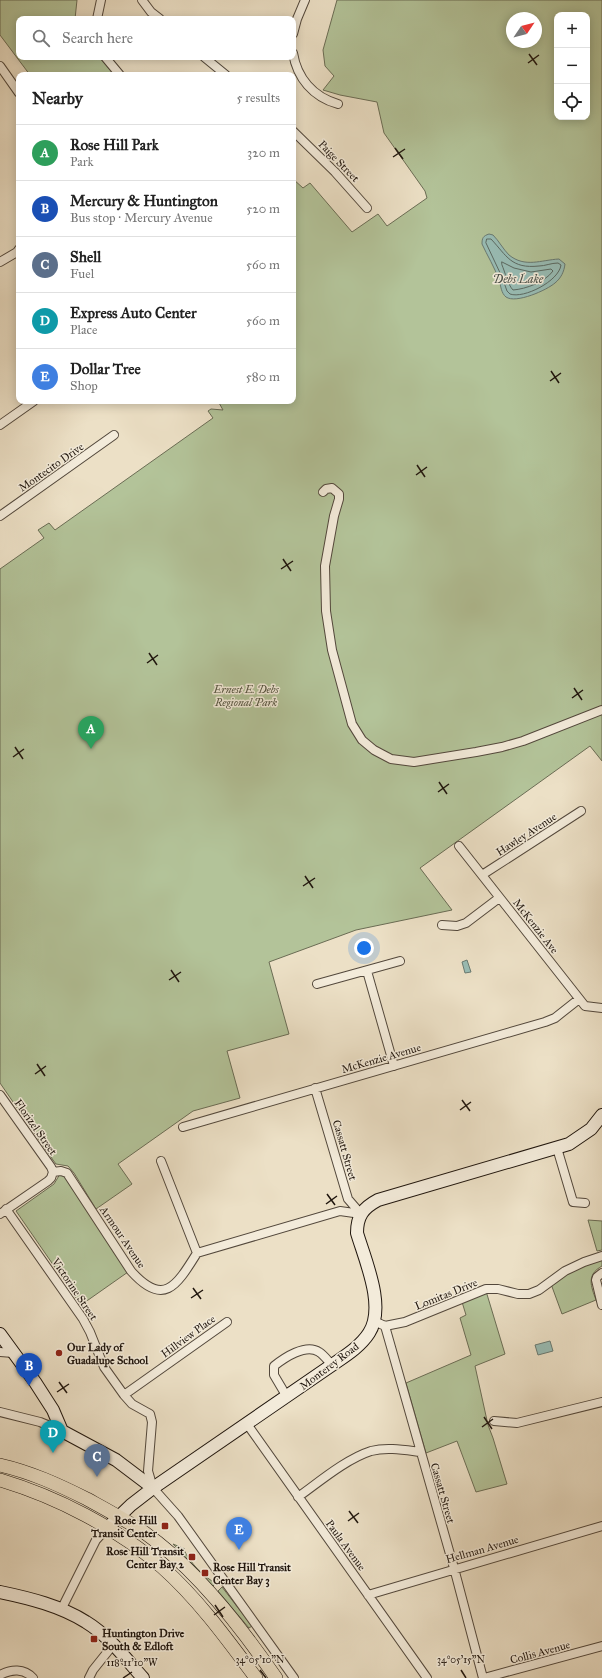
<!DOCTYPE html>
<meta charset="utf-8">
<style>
body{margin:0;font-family:"IM FELL Great Primer",serif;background:#f2f2f2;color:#222}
.controls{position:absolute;right:12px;top:12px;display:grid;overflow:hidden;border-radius:8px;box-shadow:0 2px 10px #0003}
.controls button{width:36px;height:36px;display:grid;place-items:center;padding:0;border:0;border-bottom:1px solid #e0e0e0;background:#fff;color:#222;font:20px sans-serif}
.compass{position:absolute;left:506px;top:12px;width:36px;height:36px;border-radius:50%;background:#fff;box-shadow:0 2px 10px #0003;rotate:55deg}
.you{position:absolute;left:364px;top:948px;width:14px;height:14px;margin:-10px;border:3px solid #fff;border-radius:50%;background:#1a73e8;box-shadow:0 0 0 6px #1a73e833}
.badge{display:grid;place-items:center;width:26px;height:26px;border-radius:50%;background:#7c3aed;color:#fff;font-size:13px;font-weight:700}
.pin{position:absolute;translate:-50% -33px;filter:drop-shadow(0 1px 2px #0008)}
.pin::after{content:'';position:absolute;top:21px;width:14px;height:12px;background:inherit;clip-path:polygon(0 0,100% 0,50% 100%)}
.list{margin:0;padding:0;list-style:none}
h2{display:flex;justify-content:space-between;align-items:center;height:52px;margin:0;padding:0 16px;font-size:17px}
h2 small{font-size:13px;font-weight:400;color:#767676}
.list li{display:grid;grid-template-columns:26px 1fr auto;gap:12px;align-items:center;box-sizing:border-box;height:56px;padding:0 16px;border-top:1px solid #e0e0e0}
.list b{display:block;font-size:15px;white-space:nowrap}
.list p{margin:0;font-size:13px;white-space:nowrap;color:#767676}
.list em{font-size:13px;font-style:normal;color:#767676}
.icon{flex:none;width:22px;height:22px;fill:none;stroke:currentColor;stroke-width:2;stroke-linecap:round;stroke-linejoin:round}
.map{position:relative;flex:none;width:602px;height:1678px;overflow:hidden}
.search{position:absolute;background:#fff;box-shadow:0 2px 10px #0003;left:16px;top:16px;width:280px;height:44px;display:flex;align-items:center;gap:10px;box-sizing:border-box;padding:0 14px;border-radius:8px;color:#767676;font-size:15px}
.panel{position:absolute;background:#fff;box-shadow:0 2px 10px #0003;left:16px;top:72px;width:280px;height:332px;border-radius:8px}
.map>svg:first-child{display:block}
.green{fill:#b3c399;stroke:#6a6c54;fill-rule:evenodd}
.water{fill:#99bdb5;stroke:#697a72}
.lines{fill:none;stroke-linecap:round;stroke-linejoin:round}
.shore{stroke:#5c6a62;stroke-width:1}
.street-casing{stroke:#53483c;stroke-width:10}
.secondary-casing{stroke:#20160e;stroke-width:14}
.primary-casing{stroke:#20160e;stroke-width:14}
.street{stroke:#f3ebda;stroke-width:8}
.secondary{stroke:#f3ebda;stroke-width:12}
.primary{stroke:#ece0c6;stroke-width:13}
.ticks{fill:none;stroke:#20160e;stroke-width:1.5}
.poi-dot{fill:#8f2418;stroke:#f3ebda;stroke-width:1.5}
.labels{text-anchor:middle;stroke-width:3;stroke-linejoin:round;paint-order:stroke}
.street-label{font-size:11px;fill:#20160e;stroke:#f3ebda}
.park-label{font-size:11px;font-style:italic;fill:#53533f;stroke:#f3ebda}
.poi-label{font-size:11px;font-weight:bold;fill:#20160e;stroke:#f3ebda;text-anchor:start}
.water-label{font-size:12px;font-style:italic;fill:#4a5048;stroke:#f3ebda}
.ticks-label{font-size:10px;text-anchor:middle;fill:#20160e;stroke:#f3ebda;stroke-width:3;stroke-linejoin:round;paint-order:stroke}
</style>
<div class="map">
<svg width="602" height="1678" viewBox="0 0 602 1678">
<rect width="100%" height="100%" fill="#ece0c6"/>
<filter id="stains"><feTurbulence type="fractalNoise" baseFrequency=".005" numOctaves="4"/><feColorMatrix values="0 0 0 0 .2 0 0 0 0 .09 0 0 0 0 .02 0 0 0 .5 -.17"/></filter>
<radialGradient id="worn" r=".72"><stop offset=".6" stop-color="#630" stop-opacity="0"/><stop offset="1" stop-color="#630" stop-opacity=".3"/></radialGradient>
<path class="green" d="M0 0H77L75 19H19V57H100L114 75H30L0 35Z
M337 0H602V761L590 746 420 868 452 910 356 930 269 962 289 1034 227 1051 240 1098 193 1111 118 1164 132 1184 96 1209 74 1173 68 1166 56 1164 53 1160 0 1083V569L44 538 38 530 49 523 55 530 213 418 208 411 211 409 223 410 218 401H293V179L303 188 310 183 352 232 378 214 387 226 427 198 425 191 384 133 377 102 340 95 323 90 334 76 325 66 323 50ZM557 15H587V117H557ZM512 18H536V42H512Z
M60 1174 65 1176 128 1272 81 1305 16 1211 54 1184Z
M588 1220 602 1221V1250L597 1251Z
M602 1259V1266C586 1275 591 1286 596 1300L562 1314 551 1284 564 1274Z
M486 1291 505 1354 475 1366 488 1425 493 1438 507 1484 476 1492 457 1441 426 1453 406 1383 471 1355 460 1318 466 1315 462 1302Z
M173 1544 185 1549 184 1550C189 1561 204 1578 216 1583L213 1586Z
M222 1587 252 1626 249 1628 218 1591Z"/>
<path class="water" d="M489 234 493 235C499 241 503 249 509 255 525 268 541 260 559 259L565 264C564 272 561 278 555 283 547 290 516 304 506 297 501 293 501 286 499 280 495 268 487 255 482 244 482 238 483 236 489 234Z
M467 960 471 972 465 973 462 962Z
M550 1341 553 1351 538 1355 535 1345Z"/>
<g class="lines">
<path class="shore" d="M487 239H491C507 256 511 269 539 266 545 266 551 263 558 263L561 265C559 281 524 299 510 294L507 291 502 277 486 243Z
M502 262 514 268 531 272 551 269 553 271C545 282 526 289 513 290 508 285 505 272 502 265Z"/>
<g class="street-casing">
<path id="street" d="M142 0 151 12 160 19
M97 19 101 0
M293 34 297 19 305 0
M293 53C297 78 313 97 338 104
M105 57 120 75
M204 57 226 75
M0 66 19 93
M293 131 335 172 367 208
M0 262 17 252 19 249
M0 425 34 401
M323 492 326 489 332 488 339 494V499L334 516 325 566 326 611 332 650 352 724 362 740 374 750 391 759 414 762 476 752 502 747 523 741 602 710
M0 516 114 435
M459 846 585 1006 602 1008
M482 875 581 811
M442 925 457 926 466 923 499 898
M367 971 394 1066
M317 984 400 961
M315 1088 348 1199 361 1214
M0 1095 51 1167 53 1172
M183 1127 545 1022 555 1018 579 999
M557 1148 573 1202 585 1203
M161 1161 197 1253
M53 1172 61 1171 67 1173 131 1271C164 1308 177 1285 197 1253L340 1211 361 1214
M6 1209 83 1319 90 1332 104 1367 124 1395 132 1404 150 1414 152 1422 148 1471 153 1488 178 1516 294 1678
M0 1214 48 1181 51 1178 53 1172
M602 1273 597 1277 596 1280 602 1305
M374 1321 385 1326 454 1568 483 1678
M385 1326 405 1322 486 1289H498L518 1294H529L539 1290 565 1271 584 1262 602 1256
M0 1352 13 1353
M124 1395 227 1322
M287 1397 274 1375V1366C284 1358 306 1343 319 1352 324 1355 328 1361 332 1365
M0 1412 40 1422 62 1431
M494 1421 517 1423 602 1402
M247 1424 427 1678
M298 1497C319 1482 346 1459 371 1451 387 1447 404 1450 420 1452
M368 1595 602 1526
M61 1610 96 1540 107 1528
M0 1675C11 1669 24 1668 33 1678
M89 1678 93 1670 113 1645
M484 1678 602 1646"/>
</g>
<g class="secondary-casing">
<path id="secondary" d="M0 1334 35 1382 53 1410 62 1431 116 1460 153 1488
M107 1528 131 1505 153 1488 332 1365C345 1356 360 1347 369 1333 386 1307 365 1260 357 1233 357 1216 363 1208 378 1200L569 1144 591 1129 602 1115
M0 1592C29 1598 61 1606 86 1622 109 1636 126 1659 143 1678"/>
</g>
<g class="primary-casing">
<path id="primary" d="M0 1465C31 1472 59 1485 87 1499 107 1510 126 1520 145 1533 195 1568 241 1627 276 1678
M0 1480C57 1497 117 1528 162 1567 198 1599 227 1639 256 1678"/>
</g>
<use href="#street" class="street"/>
<use href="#secondary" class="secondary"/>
<use href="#primary" class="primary"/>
</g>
<path class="ticks" d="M529 54 537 65M528 63 539 55M395 148 403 159M393 157 405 149M551 371 559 383M550 381 561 373M417 465 425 477M416 475 427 467M283 559 291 571M281 569 293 561M149 653 157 665M147 663 158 655M574 688 582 700M572 698 583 690M15 747 23 759M13 757 24 749M439 782 447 794M438 792 449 784M305 876 313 888M303 886 315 878M171 970 179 982M169 980 181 972M37 1064 45 1076M35 1074 46 1066M462 1100 470 1111M460 1110 471 1102M327 1194 335 1205M326 1204 337 1196M193 1288 201 1299M191 1298 203 1290M59 1382 67 1393M57 1392 69 1384M484 1417 492 1429M482 1427 493 1419M349 1511 358 1523M348 1521 359 1513M215 1605 223 1617M214 1615 225 1607M260 1670 266 1678M461 1670 466 1678M123 1678 132 1672"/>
<g class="poi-dot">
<circle cx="59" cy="1353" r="4"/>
<rect x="161" y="1522" width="8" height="8" rx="2"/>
<rect x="188" y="1553" width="8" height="8" rx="2"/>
<rect x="201" y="1569" width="8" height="8" rx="2"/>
<rect x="90" y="1635" width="8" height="8" rx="2"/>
</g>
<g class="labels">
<g class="street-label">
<text transform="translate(339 161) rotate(46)" y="4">Paige Street</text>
<text transform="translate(51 467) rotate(-35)" y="4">Montecito Drive</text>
<text transform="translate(526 834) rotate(-33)" y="4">Hawley Avenue</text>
<text transform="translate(536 926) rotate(52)" y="4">McKenzie Ave</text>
<text transform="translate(381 1058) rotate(-16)" y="4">McKenzie Avenue</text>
<text transform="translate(36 1127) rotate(55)" y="4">Florizel Street</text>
<text transform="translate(345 1150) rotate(74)" y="4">Cassatt Street</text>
<text transform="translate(123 1237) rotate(56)" y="4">Armour Avenue</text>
<text transform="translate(75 1289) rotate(56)" y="4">Victorine Street</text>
<text transform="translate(446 1294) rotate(-22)" y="4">Lomitas Drive</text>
<text transform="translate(188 1336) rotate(-36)" y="4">Hillview Place</text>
<text transform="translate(329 1366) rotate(-37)" y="4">Monterey Road</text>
<text transform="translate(443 1493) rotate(74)" y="4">Cassatt Street</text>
<text transform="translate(346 1545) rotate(54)" y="4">Paula Avenue</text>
<text transform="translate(482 1549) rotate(-16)" y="4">Hellman Avenue</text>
<text transform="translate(540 1652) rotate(-15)" y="4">Collis Avenue</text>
</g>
<g class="park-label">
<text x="246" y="693">Ernest E. Debs<tspan x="246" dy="13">Regional Park</tspan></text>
</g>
<g class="poi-label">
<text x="67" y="1351">Our Lady of<tspan x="67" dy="13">Guadalupe School</tspan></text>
<text x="157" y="1524" text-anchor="end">Rose Hill<tspan x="157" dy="13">Transit Center</tspan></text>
<text x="184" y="1555" text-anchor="end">Rose Hill Transit<tspan x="184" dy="13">Center Bay 2</tspan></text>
<text x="213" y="1571">Rose Hill Transit<tspan x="213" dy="13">Center Bay 3</tspan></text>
<text x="102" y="1637">Huntington Drive<tspan x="102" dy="13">South &amp; Edloft</tspan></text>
</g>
<g class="water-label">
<text x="518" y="283">Debs Lake</text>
</g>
</g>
<g class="ticks-label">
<text x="260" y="1663">34°05'10"N</text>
<text x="461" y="1663">34°05'15"N</text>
<text x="132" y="1666">118°11'10"W</text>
</g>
<rect width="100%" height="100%" filter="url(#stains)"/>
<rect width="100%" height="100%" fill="url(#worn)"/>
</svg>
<div class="controls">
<button>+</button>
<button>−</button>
<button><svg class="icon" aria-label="locate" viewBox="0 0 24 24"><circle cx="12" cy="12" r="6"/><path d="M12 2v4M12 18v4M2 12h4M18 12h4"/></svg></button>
</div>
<svg class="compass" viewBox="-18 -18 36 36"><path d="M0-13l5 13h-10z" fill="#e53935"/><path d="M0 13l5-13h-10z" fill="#767676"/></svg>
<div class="you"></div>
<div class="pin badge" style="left:91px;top:749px;background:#2e9e5b">A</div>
<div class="pin badge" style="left:29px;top:1386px;background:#1a4fb4">B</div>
<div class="pin badge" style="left:97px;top:1477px;background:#5c6f8a">C</div>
<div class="pin badge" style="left:53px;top:1453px;background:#0f9aa8">D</div>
<div class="pin badge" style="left:239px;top:1550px;background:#3f7fe0">E</div>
<div class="search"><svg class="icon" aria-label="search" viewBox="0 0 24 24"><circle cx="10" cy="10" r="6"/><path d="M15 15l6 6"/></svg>Search here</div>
<section class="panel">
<h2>Nearby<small>5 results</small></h2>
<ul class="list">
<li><span class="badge" style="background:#2e9e5b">A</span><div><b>Rose Hill Park</b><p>Park</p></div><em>320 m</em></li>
<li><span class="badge" style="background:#1a4fb4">B</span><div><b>Mercury &amp; Huntington</b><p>Bus stop · Mercury Avenue</p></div><em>520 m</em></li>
<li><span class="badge" style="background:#5c6f8a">C</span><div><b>Shell</b><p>Fuel</p></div><em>560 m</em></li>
<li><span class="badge" style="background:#0f9aa8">D</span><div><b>Express Auto Center</b><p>Place</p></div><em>560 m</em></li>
<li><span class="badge" style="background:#3f7fe0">E</span><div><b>Dollar Tree</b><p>Shop</p></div><em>580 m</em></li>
</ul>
</section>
</div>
